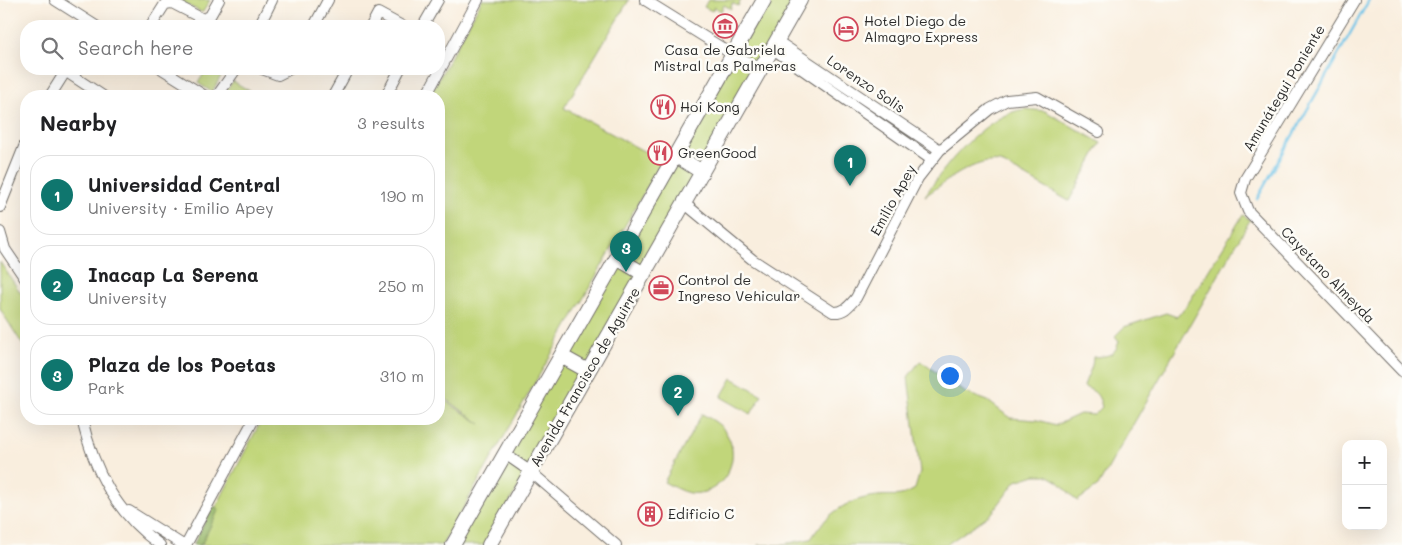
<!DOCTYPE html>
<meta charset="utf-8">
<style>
body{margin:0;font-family:Mali,sans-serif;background:#f2f2f2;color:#202124}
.controls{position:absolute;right:15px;bottom:15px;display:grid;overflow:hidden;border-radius:10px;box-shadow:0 5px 20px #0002}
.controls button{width:45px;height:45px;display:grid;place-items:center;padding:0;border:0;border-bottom:1px solid #e0e0e0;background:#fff;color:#202124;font:25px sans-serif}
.you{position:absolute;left:949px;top:375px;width:18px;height:18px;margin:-12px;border:4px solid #fff;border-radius:50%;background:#1a73e8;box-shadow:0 0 0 8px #1a73e833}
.badge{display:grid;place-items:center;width:32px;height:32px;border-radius:50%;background:#0f766e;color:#fff;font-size:16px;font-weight:700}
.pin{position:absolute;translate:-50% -41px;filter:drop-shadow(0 1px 2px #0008)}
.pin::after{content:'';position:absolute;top:26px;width:18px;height:15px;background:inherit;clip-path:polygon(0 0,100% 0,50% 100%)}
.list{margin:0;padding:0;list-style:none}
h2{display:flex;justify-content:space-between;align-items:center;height:65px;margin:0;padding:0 20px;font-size:21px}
h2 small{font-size:16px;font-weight:400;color:#757577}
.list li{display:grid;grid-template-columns:32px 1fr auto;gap:15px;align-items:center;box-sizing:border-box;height:80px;margin:0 10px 10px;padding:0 10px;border:1px solid #e0e0e0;border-radius:20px}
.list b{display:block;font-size:19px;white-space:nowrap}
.list p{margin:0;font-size:16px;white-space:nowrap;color:#757577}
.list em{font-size:16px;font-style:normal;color:#757577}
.icon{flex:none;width:28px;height:28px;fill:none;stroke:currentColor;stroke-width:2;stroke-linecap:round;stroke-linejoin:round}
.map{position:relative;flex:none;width:1402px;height:545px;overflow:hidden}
.search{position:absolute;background:#fff;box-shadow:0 5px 20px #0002;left:20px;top:20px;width:425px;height:55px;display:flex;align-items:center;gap:12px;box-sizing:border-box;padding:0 18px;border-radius:20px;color:#757577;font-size:19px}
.panel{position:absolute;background:#fff;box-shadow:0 5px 20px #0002;left:20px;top:90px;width:425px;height:335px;border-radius:20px}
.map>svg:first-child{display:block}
.green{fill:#c1d67a;stroke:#768052}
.forest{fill:#98b76a;stroke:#62714a}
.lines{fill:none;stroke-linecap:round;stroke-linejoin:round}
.stream{stroke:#6ac3e8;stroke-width:2.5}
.minor-casing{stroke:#736f6a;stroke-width:12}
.major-casing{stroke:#736f6a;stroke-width:16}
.minor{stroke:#fff;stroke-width:10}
.major{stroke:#fff;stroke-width:14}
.labels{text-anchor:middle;stroke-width:5;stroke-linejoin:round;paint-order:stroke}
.poi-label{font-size:14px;fill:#2b2b2b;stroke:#fdfcf7;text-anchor:start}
.street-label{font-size:14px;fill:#2b2b2b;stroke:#fdfcf7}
</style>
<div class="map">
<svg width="1402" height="545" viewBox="0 0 1402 545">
<rect width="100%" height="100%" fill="#fdfcf7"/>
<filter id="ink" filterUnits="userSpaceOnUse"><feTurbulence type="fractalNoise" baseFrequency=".02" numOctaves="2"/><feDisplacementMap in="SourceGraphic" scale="10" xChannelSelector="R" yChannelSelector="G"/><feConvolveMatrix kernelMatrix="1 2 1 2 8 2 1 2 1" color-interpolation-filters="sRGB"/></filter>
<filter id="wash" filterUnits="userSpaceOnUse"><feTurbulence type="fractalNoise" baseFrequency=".0096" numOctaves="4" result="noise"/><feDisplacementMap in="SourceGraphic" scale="20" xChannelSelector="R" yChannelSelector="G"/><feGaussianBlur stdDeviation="1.12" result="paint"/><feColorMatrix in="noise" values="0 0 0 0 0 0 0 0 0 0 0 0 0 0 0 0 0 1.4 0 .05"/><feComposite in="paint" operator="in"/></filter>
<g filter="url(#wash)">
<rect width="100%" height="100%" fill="#f9eede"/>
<path class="green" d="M177 0H210L203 12H201Z
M482 0H629L564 108 662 161 442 545H196L262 419H439V397L481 424 439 394V96H429Z
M708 0H741L738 6 732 3 731 9 724 5 721 11 714 7 712 11 704 7Z
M767 0H797L485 545H455Z
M207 69 221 76 212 92 198 83Z
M233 81 256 95 255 96H222Z
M1025 109 1045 111 1101 143 1069 201 1000 162C974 158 946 182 925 196 945 165 986 114 1025 109Z
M1243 215 1250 220 1098 486 1077 501 1059 482 1047 475H1035L1016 481 992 513 946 545H758H778L811 539C827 513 847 499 878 496 896 494 898 499 915 489L920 472 908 377 920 361 966 393 988 401 1010 418 1037 420 1056 425 1080 414 1094 415 1102 407C1099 395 1096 391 1084 387 1086 376 1093 370 1093 357 1108 356 1115 356 1119 341L1115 336 1124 327 1166 313 1177 317 1189 302Z
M0 262 26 301V350L0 309Z
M732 378 762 395 751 414 721 397Z
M702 414C711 419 721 424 726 433 744 460 721 498 689 493 680 491 672 486 664 482Z"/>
<path class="forest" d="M213 506 219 509 201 545H193Z"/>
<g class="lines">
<path class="stream" d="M1257 199 1369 0"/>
</g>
</g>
<g filter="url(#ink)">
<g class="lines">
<g class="minor-casing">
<path id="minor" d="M55 0 96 26
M645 0 727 51 761 69
M1354 0 1245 179 1241 193 1248 211 1402 371
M151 26 165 4 172 3 203 19 210 16 219 0
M259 26 272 0
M314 26 328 0
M371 26 378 13 402 26
M423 26 438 0
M777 41 940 150
M773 49 932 160
M162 69 205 96
M262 69 278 75 290 69
M65 71 103 96
M50 96 67 69
M217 96 236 69
M333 96 348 69
M386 96 400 69
M426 96 478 0
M684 203 753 260 833 312C844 313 849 306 856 298L918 178 940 150 990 109 1007 100 1037 97 1099 132
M0 207 26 142
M0 232 5 249 26 280
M82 419C94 471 116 513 160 545
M505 454 531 472 616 545
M129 511 183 545
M186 545 254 419"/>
</g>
<g class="major-casing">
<path id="major" d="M675 155 702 172
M617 258 644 274
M561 356 588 371
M453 545 764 0
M489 545 800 0"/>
</g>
<use href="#minor" class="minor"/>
<use href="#major" class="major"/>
</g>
</g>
<defs>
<g id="museum-ring" transform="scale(1.25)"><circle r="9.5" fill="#fdfcf7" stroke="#d1495b" stroke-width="1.5"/><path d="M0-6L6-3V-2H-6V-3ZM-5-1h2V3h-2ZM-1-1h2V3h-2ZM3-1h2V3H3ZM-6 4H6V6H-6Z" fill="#d1495b"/></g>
<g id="hotel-ring" transform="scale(1.25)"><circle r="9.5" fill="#fdfcf7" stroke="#d1495b" stroke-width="1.5"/><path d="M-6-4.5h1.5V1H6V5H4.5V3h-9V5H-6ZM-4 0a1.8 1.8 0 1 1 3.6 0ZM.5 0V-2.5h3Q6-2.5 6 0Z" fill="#d1495b"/></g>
<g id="restaurant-ring" transform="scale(1.25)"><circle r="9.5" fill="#fdfcf7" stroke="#d1495b" stroke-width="1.5"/><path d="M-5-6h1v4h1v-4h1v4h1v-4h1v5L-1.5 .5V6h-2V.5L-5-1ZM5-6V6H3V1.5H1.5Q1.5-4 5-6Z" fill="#d1495b"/></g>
<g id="office-ring" transform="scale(1.25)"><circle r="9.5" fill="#fdfcf7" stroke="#d1495b" stroke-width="1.5"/><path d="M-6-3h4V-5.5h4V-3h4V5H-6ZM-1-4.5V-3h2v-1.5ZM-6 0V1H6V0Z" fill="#d1495b"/></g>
<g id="building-ring" transform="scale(1.25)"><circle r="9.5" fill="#fdfcf7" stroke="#d1495b" stroke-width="1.5"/><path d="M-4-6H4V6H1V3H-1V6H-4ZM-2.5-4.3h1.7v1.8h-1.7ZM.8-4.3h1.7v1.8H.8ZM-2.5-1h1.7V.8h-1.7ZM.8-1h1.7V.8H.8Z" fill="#d1495b"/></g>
</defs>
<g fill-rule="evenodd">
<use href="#museum-ring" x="725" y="26"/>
<use href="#hotel-ring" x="846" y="29"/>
<use href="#restaurant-ring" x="663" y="107"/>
<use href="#restaurant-ring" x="660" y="153"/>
<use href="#office-ring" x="661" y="288"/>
<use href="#building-ring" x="650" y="514"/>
</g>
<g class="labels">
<g class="poi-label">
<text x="864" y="26">Hotel Diego de<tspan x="864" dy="16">Almagro Express</tspan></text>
<text x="725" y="55" text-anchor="middle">Casa de Gabriela<tspan x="725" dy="16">Mistral Las Palmeras</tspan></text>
<text x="680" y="112">Hoi Kong</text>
<text x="678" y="158">GreenGood</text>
<text x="678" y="285">Control de<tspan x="678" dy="16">Ingreso Vehicular</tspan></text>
<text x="668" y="519">Edificio C</text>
</g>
<g class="street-label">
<text transform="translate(866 84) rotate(34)" y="5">Lorenzo Solis</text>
<text transform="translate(1284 88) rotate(-59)" y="5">Amunátegui Poniente</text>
<text transform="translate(893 200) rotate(-61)" y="5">Emilio Apey</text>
<text transform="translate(1328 275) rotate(46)" y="5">Cayetano Almeyda</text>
<text transform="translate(585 377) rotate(-60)" y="5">Avenida Francisco de Aguirre</text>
</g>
</g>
</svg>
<div class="controls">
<button>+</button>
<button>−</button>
</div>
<div class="you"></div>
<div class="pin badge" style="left:850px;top:186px">1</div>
<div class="pin badge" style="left:678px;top:416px">2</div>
<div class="pin badge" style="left:626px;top:272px">3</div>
<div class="search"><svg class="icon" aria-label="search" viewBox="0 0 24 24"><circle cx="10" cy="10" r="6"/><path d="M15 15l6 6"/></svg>Search here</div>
<section class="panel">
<h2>Nearby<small>3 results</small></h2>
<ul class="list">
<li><span class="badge">1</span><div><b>Universidad Central</b><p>University · Emilio Apey</p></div><em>190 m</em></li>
<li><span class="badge">2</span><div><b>Inacap La Serena</b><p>University</p></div><em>250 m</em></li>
<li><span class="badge">3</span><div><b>Plaza de los Poetas</b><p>Park</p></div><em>310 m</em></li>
</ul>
</section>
</div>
